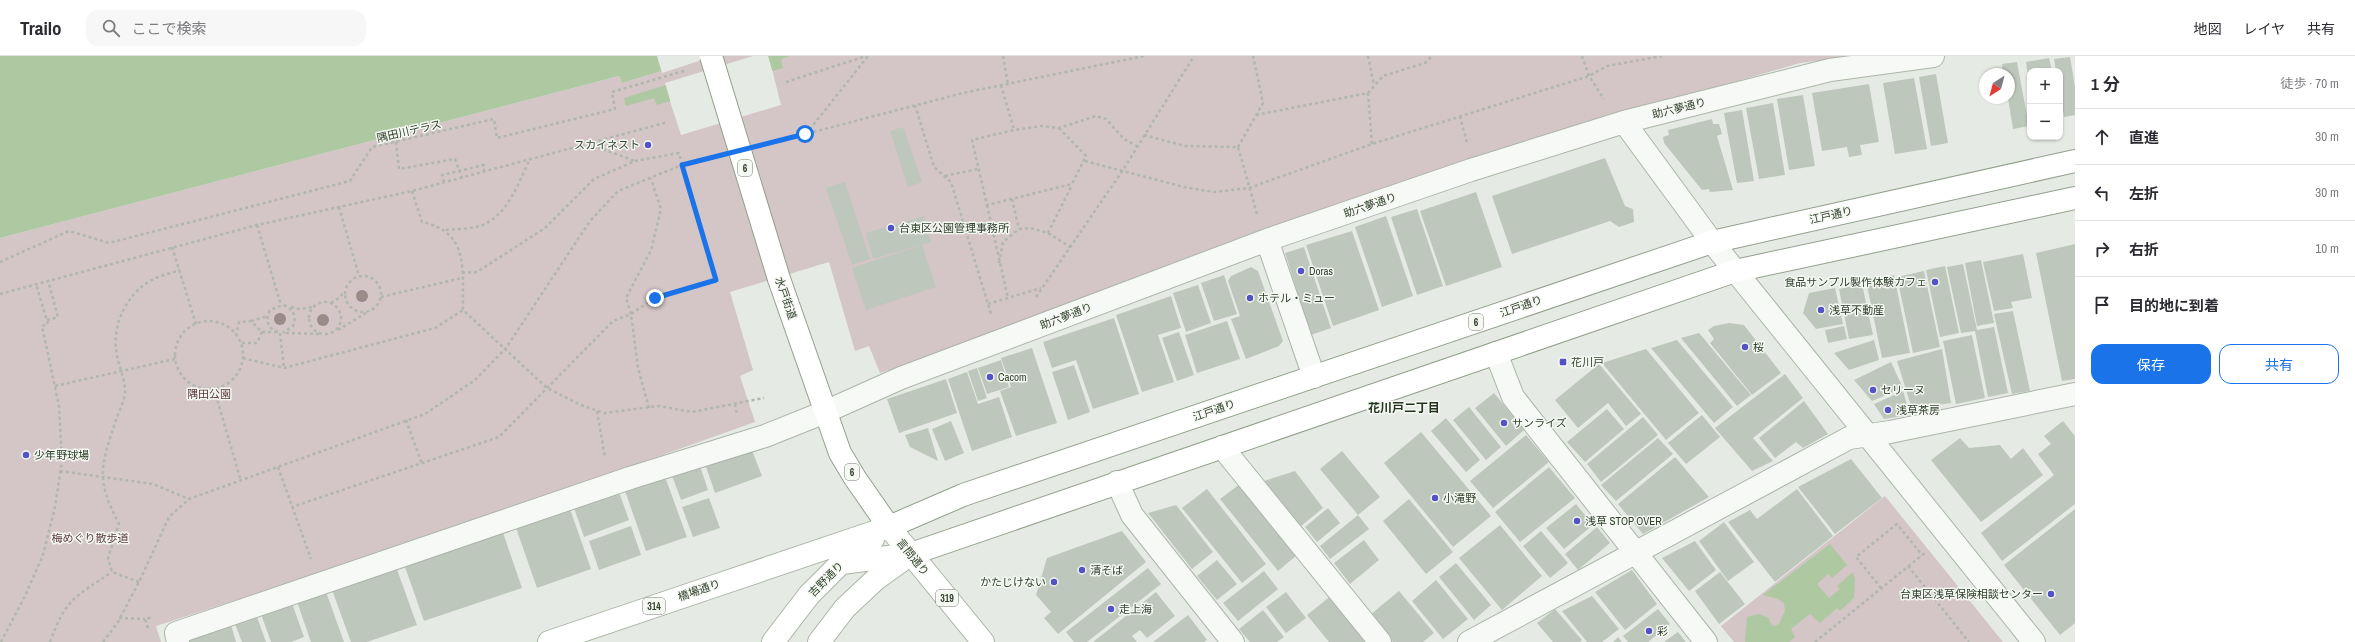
<!DOCTYPE html>
<html lang="ja">
<meta charset="utf-8">
<style>
body{margin:0;font-family:"Archivo Narrow","Noto Sans JP",sans-serif;background:#f7f7f7;color:#2b2b33}
.controls{position:absolute;right:12px;top:12px;display:grid;overflow:hidden;border-radius:8px;box-shadow:0 1px 3px #0004}
.controls button{width:36px;height:36px;display:grid;place-items:center;padding:0;border:0;border-bottom:1px solid #e1e1e2;background:#fff;color:#2b2b33;font:20px sans-serif}
.compass{position:absolute;left:1979px;top:12px;width:36px;height:36px;border-radius:50%;background:#fff;box-shadow:0 1px 3px #0004;rotate:216deg}
.stop{position:absolute;width:12px;height:12px;margin:-9px;border:3px solid #1a73e8;border-radius:50%;background:#fff}
.stop.end{background:#1a73e8;border-color:#fff;box-shadow:0 1px 4px #0008}
.list{margin:0;padding:0;list-style:none}
h2{display:flex;justify-content:space-between;align-items:center;height:52px;margin:0;padding:0 16px;font-size:17px}
h2 small{font-size:13px;font-weight:400;color:#7c7c81}
.list li{display:grid;grid-template-columns:26px 1fr auto;gap:12px;align-items:center;box-sizing:border-box;height:56px;padding:0 16px;border-top:1px solid #e1e1e2}
.list b{display:block;font-size:15px;white-space:nowrap}
.list em{font-size:13px;font-style:normal;color:#7c7c81}
.actions{display:flex;gap:8px;padding:12px 16px}
.actions a{flex:1;padding:9px 0;border:1px solid #1a73e8;border-radius:12px;text-align:center;font-size:14px;color:#1a73e8}
.actions .main{background:#1a73e8;color:#fff}
.icon{flex:none;width:22px;height:22px;fill:none;stroke:currentColor;stroke-width:2;stroke-linecap:round;stroke-linejoin:round}
.map{position:relative;flex:none;width:2075px;height:586px;overflow:hidden}
header{display:flex;align-items:center;gap:24px;box-sizing:border-box;height:56px;padding:0 20px;background:#fff;border-bottom:1px solid #e1e1e2}
header strong{font-size:19px}
nav{display:flex;gap:22px;margin-inline-start:auto;font-size:14px}
.search{width:280px;height:36px;background:#f7f7f7;display:flex;align-items:center;gap:10px;box-sizing:border-box;padding:0 14px;border-radius:12px;color:#7c7c81;font-size:15px}
main{display:flex}
aside{flex:1;background:#fff}
.map>svg:first-child{display:block}
.green{fill:#d4c5c7;fill-rule:evenodd}
.water{fill:#aec8a2}
.pier{fill:#e5ebe4}
.building{fill:#bec7bb}
.lines{fill:none;stroke-linecap:round;stroke-linejoin:round}
.minor-casing{stroke:#abb5a9;stroke-width:24}
.major-casing{stroke:#a8b6a4;stroke-width:24}
.highway-casing{stroke:#91a08c;stroke-width:24}
.path{stroke:#b0b7ad;stroke-width:2.5;stroke-dasharray:3 3;stroke-linecap:butt}
.minor{stroke:#f7f9f6;stroke-width:22}
.major{stroke:#fff;stroke-width:22}
.highway{stroke:#fff;stroke-width:22}
.highway-bridge-casing{stroke:#91a08c;stroke-width:24;stroke-linecap:butt}
.highway-bridge{stroke:#fff;stroke-width:22}
.tree{fill:#9a8a88}
.route{stroke:#1a73e8;stroke-width:5}
.poi-dot{fill:#5353c6;stroke:#f5f8f3;stroke-width:1.5}
.labels{text-anchor:middle;stroke-width:3;stroke-linejoin:round;paint-order:stroke}
.shield{fill:#f5f8f3;stroke:#6c7968;stroke-width:1}
.shield-label{font-size:10px;font-weight:bold;fill:#31422c}
.street-label{font-size:11px;fill:#31422c;stroke:#f5f8f3}
.poi-label{font-size:11px;fill:#31422c;stroke:#f5f8f3;text-anchor:start}
.park-label{font-size:11px;fill:#5d3b3c;stroke:#f5f8f3}
.neighbourhood-label{font-size:12px;font-weight:bold;fill:#22331e;stroke:#f5f8f3}
</style>
<header>
<strong>Trailo</strong>
<div class="search"><svg class="icon" aria-label="search" viewBox="0 0 24 24"><circle cx="10" cy="10" r="6"/><path d="M15 15l6 6"/></svg>ここで検索</div>
<nav><a>地図</a><a>レイヤ</a><a>共有</a></nav>
</header>
<main>
<div class="map">
<svg width="2075" height="586" viewBox="0 0 2075 586">
<rect width="100%" height="100%" fill="#e5ebe4"/>
<path class="green" d="M712 0H1857L1800 7 1614 61 986 283 880 317 869 290 855 295 829 206 730 236 753 314 740 320 755 366 455 473 156 570 161 586H0V182L619 20 622 27ZM771 9 781 49 681 79 670 45Z
M1885 440 2003 586H1734L1721 570Z"/>
<path class="water" d="M0 0H712L622 27 619 20 0 182Z
M760 0H790L781 3 783 12 657 49 654 42 626 50 624 42Z
M1830 488 1847 509 1832 522 1828 518 1817 528 1829 542 1840 533 1837 530 1853 516 1855 523 1854 542 1840 555 1837 552 1820 567 1810 558 1791 573 1795 581 1789 586H1745L1747 561 1759 558 1769 562 1770 567 1774 570 1779 568 1785 555 1784 547 1778 543 1763 539Z"/>
<path class="pier" d="M657 0H714L662 17Z
M753 0H768L773 17 671 47 665 27Z"/>
<path class="building" d="M2070 1 2075 31V59L2064 61 2060 36V15H2056L2054 3Z
M2049 2 2052 15H2030L2029 27 2026 6Z
M2017 6 2029 70 2013 73 2008 42 2009 18H2003L2002 8Z
M1936 18 1948 87 1931 90 1919 21Z
M1914 22 1927 93 1895 98 1883 27Z
M1869 28 1879 86 1860 89 1862 99 1849 101 1847 91 1822 95 1812 37Z
M1803 39 1815 110 1789 114 1777 43Z
M1773 47 1785 119 1759 123 1746 52Z
M1742 54 1754 125 1737 127 1724 57Z
M1712 63 1713 68H1719L1722 78 1717 80 1733 134 1710 136 1709 133 1702 134 1664 87 1663 81 1669 79 1668 74Z
M903 71 922 126 908 131 890 75Z
M1605 102 1625 150 1633 153 1634 166 1619 171 1610 165 1512 198 1492 140Z
M845 126 870 203 852 209 826 132Z
M1476 136 1502 211 1446 230 1420 155Z
M1417 153 1443 230 1417 239 1391 161Z
M924 160 931 186 873 203 866 177Z
M1386 160 1413 240 1382 251 1355 171Z
M1352 175 1379 254 1333 270 1306 189Z
M2075 188V323L2062 325 2036 197Z
M922 189 936 231 866 254 852 212Z
M1304 191 1331 272 1311 279 1285 197Z
M2023 198 2032 242 2011 246 2013 252 1994 255 1983 206Z
M1981 204 1994 267 1977 270 1965 207Z
M1963 208 1977 274 1994 271 2008 337 1988 341 1975 275 1961 277 1947 211Z
M1945 210 1959 277 1940 281 1926 214Z
M1251 211 1258 215 1283 285 1279 290 1246 303 1231 263 1240 260 1228 225 1231 220Z
M1924 215 1940 291 1913 297 1897 221Z
M1224 219 1237 258 1214 265 1201 227Z
M1894 219 1910 297 1882 302 1866 225Z
M1862 228 1873 279 1849 283 1839 233Z
M1198 229 1211 267 1186 276 1173 237Z
M1835 232 1843 268 1816 273 1803 257 1809 237Z
M1171 240 1181 272 1158 279 1174 326 1142 336 1116 259Z
M2013 255 2030 335 2012 338 1994 258Z
M1114 262 1139 338 1093 353 1076 304 1052 312 1043 286Z
M1227 265 1240 303 1197 317 1185 279Z
M1729 267 1744 269 1781 317 1752 339 1710 287 1714 283 1708 274 1714 270Z
M1844 270 1847 283 1828 287 1825 274Z
M1179 276 1194 319 1177 325 1162 282Z
M1699 277 1751 339 1737 350 1681 282Z
M1972 279 1985 342 1956 348 1943 285Z
M1677 284 1733 351 1714 367 1651 292Z
M1874 284 1879 304 1849 314 1834 297Z
M1032 292 1057 367 1016 380 1000 335 1011 331 1001 302Z
M1646 293 1699 357 1666 384 1602 307Z
M1942 293 1951 347 1912 353 1897 305Z
M1001 304 1009 331 987 338 978 312Z
M1891 306 1903 332 1872 345 1854 324Z
M1599 308 1641 358 1626 370 1608 347 1578 372 1555 344Z
M1074 309 1090 356 1068 364 1052 316Z
M977 312 987 342 978 345 968 315Z
M967 316 978 348 999 341 1012 381 972 395 948 323Z
M1785 318 1803 342 1753 382 1773 405 1752 415 1715 372Z
M946 323 957 357 899 377 887 343Z
M1903 335 1910 359 1884 363 1874 348Z
M1494 337 1524 374 1506 390 1475 352Z
M1804 345 1828 378 1803 392 1796 386 1775 402 1759 382Z
M1469 351 1501 391 1486 404 1453 364Z
M1607 353 1624 373 1585 406 1567 386Z
M1702 359 1720 381 1686 408 1668 387Z
M1643 361 1658 379 1601 426 1587 408Z
M1446 362 1480 404 1466 416 1431 375Z
M951 365 964 397 945 405 932 373Z
M2063 365 2075 380V448L2002 505 1981 477 2054 419 2038 398 2051 388 2044 380Z
M928 372 938 405 910 391 905 379Z
M1421 376 1491 460 1453 491 1384 407Z
M1526 379 1549 406 1493 452 1470 425Z
M1658 382 1673 398 1616 445 1601 429Z
M1960 382 1969 392 2000 389 2011 403 2023 392 2043 419 1981 466 1931 404Z
M750 389 762 420 715 437 704 405Z
M1342 395 1380 441 1358 459 1320 413Z
M1675 401 1709 441 1643 478 1618 448Z
M1851 403 1882 442 1835 478 1798 431Z
M699 407 708 434 681 444 671 417Z
M1549 411 1575 442 1520 486 1495 456Z
M1295 415 1323 452 1300 471 1264 425Z
M664 418 687 481 646 495 624 432Z
M1240 428 1297 499 1278 515 1220 443Z
M618 433 629 464 584 481 573 449Z
M1207 433 1266 508 1242 527 1182 452Z
M1797 433 1833 480 1775 526 1728 466 1750 454 1757 463Z
M709 442 720 472 693 481 682 451Z
M1409 443 1453 496 1426 518 1383 465Z
M1576 448 1593 469 1564 493 1546 472Z
M1176 449 1213 496 1192 513 1148 457Z
M569 450 591 513 537 532 515 469Z
M1328 452 1340 467 1317 486 1305 471Z
M2075 453V567L2060 579 2004 509Z
M1358 459 1369 473 1330 503 1320 490Z
M1724 466 1754 506 1728 525 1699 485Z
M1500 469 1542 520 1502 554 1459 502Z
M631 470 641 499 599 514 589 485Z
M1597 471 1610 487 1578 514 1565 498Z
M502 474 522 532 424 565 404 508Z
M1122 475 1146 506 1058 578 1044 562 1051 556 1036 539 1047 502Z
M1541 475 1568 507 1550 522 1523 490Z
M1364 484 1379 504 1350 528 1334 507Z
M1695 485 1716 514 1689 535 1662 502Z
M1217 504 1237 528 1217 544 1197 520Z
M1456 507 1491 549 1474 564 1439 521Z
M395 508 417 569 367 586H351L331 531Z
M1148 512 1161 528 1087 586H1074L1066 576Z
M1632 514 1657 548 1625 574 1595 536Z
M1264 515 1278 533 1238 565 1223 547Z
M1720 516 1745 548 1719 568 1695 535Z
M1436 524 1468 563 1443 583 1412 545Z
M325 533 344 586H311L296 543Z
M1399 535 1434 577 1423 586H1393L1370 559Z
M1156 536 1175 560 1147 582 1140 574 1132 580 1137 586H1093Z
M1286 536 1306 562 1286 577 1266 551Z
M1332 539 1370 586H1329L1307 559Z
M1592 540 1619 573 1602 586H1587L1562 555Z
M292 547 304 581 291 586H271L261 558Z
M1555 553 1582 584 1580 586H1553L1537 567Z
M1658 553 1670 568 1648 586H1628L1623 580Z
M1263 554 1284 581 1277 586H1250L1239 573Z
M1188 559 1207 584 1204 586H1153Z
M257 561 266 586H242L235 568Z
M231 569 236 586H188V584Z
M1678 576 1686 586H1664Z
M1618 581 1622 586H1613Z"/>
<g class="lines">
<g class="minor-casing">
<path id="minor" d="M1624 66 1712 186 2034 586
M1267 184 1314 321
M1496 297 1513 341 1706 586
M1222 391 1380 586
M1117 426 1132 459 1233 586
M178 586 176 577 630 422 765 380 825 356 901 322 1267 184 1471 114 1624 66 1830 14 1933 0
M1469 586 1849 382 1890 376 2075 338"/>
</g>
<g class="major-casing">
<path id="major" d="M889 471 983 586
M842 507 911 498
M549 586C662 547 776 510 889 471
M773 586 809 539 840 508 873 483
M819 586 845 552 876 523 908 500"/>
</g>
<g class="highway-casing">
<path id="highway" d="M779 223 840 397 855 422 889 471 963 439 1712 186 2075 105
M911 498 1735 215 2075 142"/>
</g>
<path class="path" d="M1003 0 1008 28
M1368 0 1374 29
M1582 0 1589 20 1604 43
M786 26 866 0
M1001 29 1014 74
M1368 37 1372 88
M915 49 934 111 951 126 991 258
M1256 59 1368 37 1383 20 1425 7 1432 0
M1460 60 1467 87
M1059 72 1086 100 1072 128 987 149 972 84 1014 74 1042 70 1059 72 1096 60 1106 63 1124 83 1137 90
M806 78 868 0
M1144 79 1185 90 1238 91 1257 158
M396 86 399 113 455 103 462 122
M586 87 635 105
M767 88 963 37 1144 0
M1238 91 1263 47 1253 0
M1085 105 1184 131 1214 136 1249 132 1372 88 1589 20 1607 10 1662 0
M945 120 978 113
M444 126 442 119 484 109V116
M412 135 422 166C470 176 462 214 463 254L547 332 581 349 604 357 659 350 692 356 764 342
M1012 143 1019 173
M987 149 1008 242
M339 151 359 220
M257 169 281 249
M446 174C457 173 472 173 483 169 508 158 518 128 529 105
M1048 177 1072 129
M172 191 196 268
M0 206 69 175 109 187 350 125 372 91 494 63 497 82 615 53 612 36 687 14
M999 207 1003 186 1019 173 1030 172 1048 177 1070 191
M462 217 477 216 545 172 594 123 635 105 679 97 682 109 714 101
M345 238a18 18 0 1 1 36 0a18 18 0 1 1-36 0Z
M0 238 257 169 412 135 668 66
M381 241 462 222
M1036 241 1123 114 1194 0
M309 262a16 16 0 1 1 32 0a16 16 0 1 1-32 0Z
M331 247 339 242 344 236
M988 248 1041 232
M291 251 300 253 313 251
M47 264 58 261 48 224
M175 299a34 34 0 1 1 68 0a34 34 0 1 1-68 0Z
M251 265 268 260
M338 274 366 257
M262 276H277
M278 276C267 272 265 264 270 254L283 249C293 252 297 260 293 270L283 277
M280 277 284 312
M286 277 319 278
M236 280 239 266 251 265 262 276 257 287H240
M243 302 284 312 435 272 463 254
M55 330 175 303
M214 333 241 425
M735 348 737 359
M649 352 638 312 631 258 626 242 651 194 661 153 651 123
M597 355 605 401
M406 364 422 408
M278 411 311 503
M60 415 153 428 189 443
M1908 510 1969 586
M139 526 112 516 108 502 119 468C95 422 101 410 116 364 119 355 125 344 125 335 125 321 117 307 116 293 113 270 125 243 144 229 154 221 168 218 180 214
M1881 532 1856 501 1897 468 1922 499
M119 562 145 563
M148 572 145 563 153 561
M1 586 25 540 43 499 55 451 62 405 59 350 42 270 48 268 36 228
M50 586C66 542 75 541 112 516
M103 586 118 566 139 526 169 461 189 443 425 358 475 324 506 292 590 165 618 135 682 109 716 224 655 242 631 258 613 265 499 381 292 451
M1815 586 1926 496"/>
<use href="#minor" class="minor"/>
<use href="#major" class="major"/>
<use href="#highway" class="highway"/>
<g class="highway-bridge-casing">
<path id="highway-bridge" d="M711 0 779 223"/>
</g>
<use href="#highway-bridge" class="highway-bridge"/>
</g>
<g class="tree">
<circle cx="362" cy="240" r="6"/>
<circle cx="280" cy="263" r="6"/>
<circle cx="323" cy="264" r="6"/>
</g>
<g class="lines">
<path class="route" d="M655 242 716 224 682 109 805 78"/>
</g>
<g class="poi-dot">
<circle cx="648" cy="89" r="4"/>
<circle cx="891" cy="172" r="4"/>
<circle cx="1301" cy="215" r="4"/>
<circle cx="1935" cy="226" r="4"/>
<circle cx="1250" cy="242" r="4"/>
<circle cx="1821" cy="254" r="4"/>
<circle cx="1745" cy="291" r="4"/>
<rect x="1559" y="302" width="8" height="8" rx="2"/>
<circle cx="990" cy="321" r="4"/>
<circle cx="1873" cy="334" r="4"/>
<circle cx="1888" cy="354" r="4"/>
<circle cx="1504" cy="367" r="4"/>
<circle cx="26" cy="399" r="4"/>
<circle cx="1435" cy="442" r="4"/>
<circle cx="1577" cy="465" r="4"/>
<circle cx="1082" cy="514" r="4"/>
<circle cx="1054" cy="526" r="4"/>
<circle cx="2051" cy="538" r="4"/>
<circle cx="1111" cy="553" r="4"/>
<circle cx="1649" cy="575" r="4"/>
</g>
<g class="labels">
<g class="shield">
<rect x="738" y="104" width="14" height="16" rx="3"/>
<rect x="1469" y="258" width="14" height="16" rx="3"/>
<rect x="845" y="408" width="14" height="16" rx="3"/>
<rect x="936" y="534" width="22" height="16" rx="3"/>
<rect x="643" y="542" width="22" height="16" rx="3"/>
</g>
<g class="shield-label">
<text x="745" y="116">6</text>
<text x="1476" y="270">6</text>
<text x="852" y="420">6</text>
<text x="947" y="546">319</text>
<text x="654" y="554">314</text>
</g>
<g class="street-label">
<text transform="translate(1679 52) rotate(-14)" y="4">助六夢通り</text>
<text transform="translate(409 75) rotate(-13)" y="4">隅田川テラス</text>
<text transform="translate(1370 149) rotate(-19)" y="4">助六夢通り</text>
<text transform="translate(1831 159) rotate(-13)" y="4">江戸通り</text>
<text transform="translate(786 242) rotate(71)" y="4">水戸街道</text>
<text transform="translate(1521 250) rotate(-19)" y="4">江戸通り</text>
<text transform="translate(1066 260) rotate(-21)" y="4">助六夢通り</text>
<text transform="translate(1214 354) rotate(-19)" y="4">江戸通り</text>
<text transform="translate(913 501) rotate(51)" y="4">言問通り</text>
<text transform="translate(826 523) rotate(-45)" y="4">吉野通り</text>
<text transform="translate(699 534) rotate(-19)" y="4">橋場通り</text>
</g>
<g class="poi-label">
<text x="640" y="93" text-anchor="end">スカイネスト</text>
<text x="899" y="176">台東区公園管理事務所</text>
<text x="1309" y="219">Doras</text>
<text x="1927" y="230" text-anchor="end">食品サンプル製作体験カフェ</text>
<text x="1258" y="246">ホテル・ミュー</text>
<text x="1829" y="258">浅草不動産</text>
<text x="1753" y="295">桜</text>
<text x="1571" y="310">花川戸</text>
<text x="998" y="325">Cacom</text>
<text x="1881" y="338">セリーヌ</text>
<text x="1896" y="358">浅草茶房</text>
<text x="1512" y="371">サンライズ</text>
<text x="34" y="403">少年野球場</text>
<text x="1443" y="446">小滝野</text>
<text x="1585" y="469">浅草 STOP OVER</text>
<text x="1090" y="518">清そば</text>
<text x="1046" y="530" text-anchor="end">かたじけない</text>
<text x="2043" y="542" text-anchor="end">台東区浅草保険相談センター</text>
<text x="1119" y="557">走上海</text>
<text x="1657" y="579">彩</text>
</g>
<g class="park-label">
<text x="209" y="342">隅田公園</text>
<text x="90" y="486">梅めぐり散歩道</text>
</g>
<g class="neighbourhood-label">
<text x="1404" y="356">花川戸二丁目</text>
</g>
</g>
</svg>
<div class="controls">
<button>+</button>
<button>−</button>
</div>
<svg class="compass" viewBox="-18 -18 36 36"><path d="M0-13l5 13h-10z" fill="#e53935"/><path d="M0 13l5-13h-10z" fill="#7c7c81"/></svg>
<div class="stop" style="left:805px;top:78px"></div>
<div class="stop end" style="left:655px;top:242px"></div>
</div>
<aside>
<h2>1 分<small>徒歩 · 70 m</small></h2>
<ul class="list">
<li><svg class="icon" aria-label="ahead" viewBox="0 0 24 24"><path d="M12 20V5M6 11l6-6 6 6"/></svg><div><b>直進</b></div><em>30 m</em></li>
<li><svg class="icon" aria-label="left" viewBox="0 0 24 24"><path d="M17 20v-9H6M10 6l-5 5 5 5"/></svg><div><b>左折</b></div><em>30 m</em></li>
<li><svg class="icon" aria-label="right" viewBox="0 0 24 24"><path d="M7 20v-9h11M14 6l5 5-5 5"/></svg><div><b>右折</b></div><em>10 m</em></li>
<li><svg class="icon" aria-label="arrive" viewBox="0 0 24 24"><path d="M6 21V4h12l-3 4 3 4H6"/></svg><div><b>目的地に到着</b></div></li>
</ul>
<div class="actions"><a class="main">保存</a><a>共有</a></div>
</aside>
</main>
